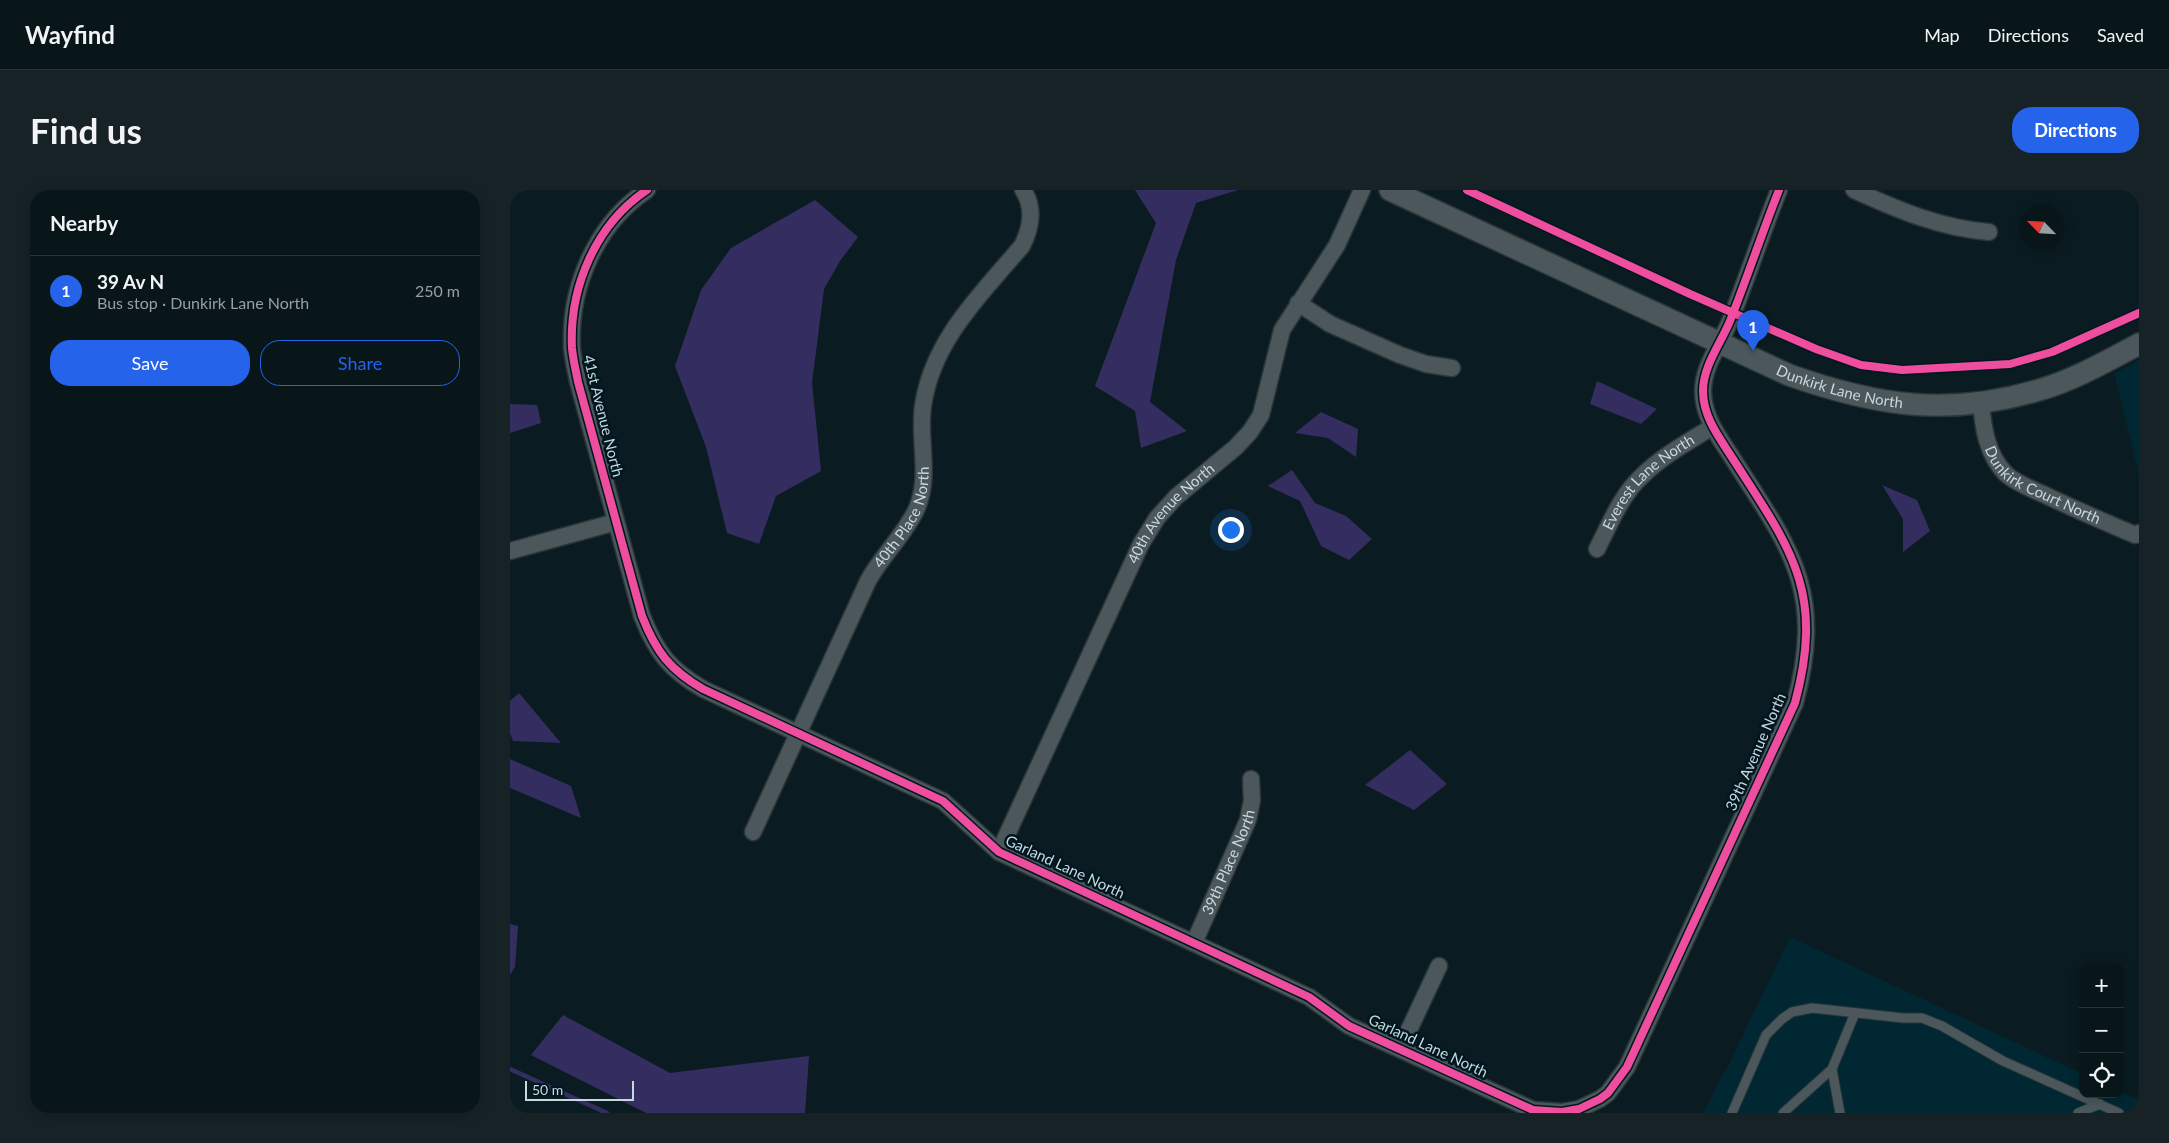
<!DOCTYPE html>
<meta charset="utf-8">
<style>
body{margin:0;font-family:Lato,sans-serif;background:#162226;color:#f1f3f6}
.controls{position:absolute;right:15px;bottom:15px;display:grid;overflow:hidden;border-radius:10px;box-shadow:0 2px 12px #0003}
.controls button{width:45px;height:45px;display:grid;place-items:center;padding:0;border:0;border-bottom:1px solid #293438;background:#081519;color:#f1f3f6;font:25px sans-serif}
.compass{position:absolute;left:1509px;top:15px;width:45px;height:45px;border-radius:50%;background:#081519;box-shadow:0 2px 12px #0003;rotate:295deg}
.scale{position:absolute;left:15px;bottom:12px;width:109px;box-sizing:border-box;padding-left:5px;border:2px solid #c7d8de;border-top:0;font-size:14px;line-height:18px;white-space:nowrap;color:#c7d8de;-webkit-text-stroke:4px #001720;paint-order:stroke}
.you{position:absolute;left:720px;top:339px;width:18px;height:18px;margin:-12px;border:4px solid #fff;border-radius:50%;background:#1a73e8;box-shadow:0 0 0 8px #1a73e833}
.badge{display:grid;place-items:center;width:32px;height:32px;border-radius:50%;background:#2563eb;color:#fff;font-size:16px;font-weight:700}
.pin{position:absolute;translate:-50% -41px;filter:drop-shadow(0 1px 2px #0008)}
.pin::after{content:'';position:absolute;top:26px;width:18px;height:15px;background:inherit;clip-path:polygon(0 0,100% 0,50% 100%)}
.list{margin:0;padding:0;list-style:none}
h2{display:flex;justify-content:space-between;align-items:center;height:65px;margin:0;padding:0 20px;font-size:21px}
h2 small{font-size:16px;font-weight:400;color:#989fa2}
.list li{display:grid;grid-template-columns:32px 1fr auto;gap:15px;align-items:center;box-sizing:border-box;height:70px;padding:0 20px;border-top:1px solid #293438}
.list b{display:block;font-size:19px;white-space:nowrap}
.list p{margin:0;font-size:16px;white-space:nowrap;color:#989fa2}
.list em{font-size:16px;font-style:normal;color:#989fa2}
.actions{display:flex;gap:10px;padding:15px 20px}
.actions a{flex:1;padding:11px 0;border:1px solid #2563eb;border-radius:20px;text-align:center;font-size:18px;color:#2563eb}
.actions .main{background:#2563eb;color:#fff}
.icon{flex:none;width:28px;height:28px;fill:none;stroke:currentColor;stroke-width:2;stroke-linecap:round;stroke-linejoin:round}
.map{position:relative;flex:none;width:1629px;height:923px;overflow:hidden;border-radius:20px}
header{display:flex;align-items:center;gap:30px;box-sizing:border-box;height:70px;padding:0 25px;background:#081519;border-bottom:1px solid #293438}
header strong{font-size:24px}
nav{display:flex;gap:28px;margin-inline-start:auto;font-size:18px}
.intro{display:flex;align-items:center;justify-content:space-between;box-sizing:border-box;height:120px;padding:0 30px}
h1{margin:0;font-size:35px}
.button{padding:12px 22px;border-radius:20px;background:#2563eb;color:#fff;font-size:18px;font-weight:700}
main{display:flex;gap:30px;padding:0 30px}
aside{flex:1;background:#081519;border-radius:20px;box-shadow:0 2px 12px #0003}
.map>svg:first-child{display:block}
.built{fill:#012732}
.water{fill:#342e60}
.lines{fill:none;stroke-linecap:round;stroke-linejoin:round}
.stream{stroke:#342e60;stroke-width:4.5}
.service-casing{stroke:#2a3539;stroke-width:11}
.minor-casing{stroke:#2a3539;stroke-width:19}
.tertiary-casing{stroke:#2a3539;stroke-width:24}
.service{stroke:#4b575a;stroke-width:9}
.minor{stroke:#4b575a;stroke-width:16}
.tertiary{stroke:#4b575a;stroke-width:21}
.cycleway-casing{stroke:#001720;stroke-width:11}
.cycleway{stroke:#ef4d9e;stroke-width:8}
.labels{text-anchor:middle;stroke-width:5;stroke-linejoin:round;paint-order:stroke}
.street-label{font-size:15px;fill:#c7d8de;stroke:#001720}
</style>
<header>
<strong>Wayfind</strong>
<nav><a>Map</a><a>Directions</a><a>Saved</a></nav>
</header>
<div class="intro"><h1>Find us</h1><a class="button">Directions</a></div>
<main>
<aside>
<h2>Nearby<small></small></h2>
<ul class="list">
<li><span class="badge">1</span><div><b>39 Av N</b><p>Bus stop · Dunkirk Lane North</p></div><em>250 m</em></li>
</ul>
<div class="actions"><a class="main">Save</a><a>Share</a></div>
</aside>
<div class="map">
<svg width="1629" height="923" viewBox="0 0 1629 923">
<rect width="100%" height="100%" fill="#0a1c21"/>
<path class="built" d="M1629 170V285L1604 183Z
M1280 747 1573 884V904H1610V902L1629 910V923H1193L1220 872Z"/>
<path class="water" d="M625 0H728L686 13 666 70 640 212 677 241 631 258 625 221 585 196 646 33Z
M305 10 348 47 330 71 314 99 302 193 311 281 266 306 249 354 217 343 196 257 165 176 191 100 221 58Z
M1087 191 1147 219 1131 234 1080 214Z
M0 214 27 215 31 233 0 243Z
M811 222 848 239 846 267 818 248 785 243Z
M782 280 805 313 836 326 862 349 839 370 811 356 790 311 758 296Z
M1372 295 1407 310 1420 341 1393 362V329Z
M9 503 51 553 3 551 0 543V511Z
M900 560 937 594 904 620 855 595Z
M0 569 61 596 71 628 0 598Z
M0 734 8 736 5 777 0 785Z
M53 825 160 883 299 866 295 923H136L21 865Z"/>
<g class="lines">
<path class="stream" d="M0 879 97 923"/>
<g class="service-casing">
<path id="service" d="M1222 923 1256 845 1272 829 1282 822 1302 818 1393 828H1412L1432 836 1493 871 1609 923
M1273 923 1322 879
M1330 923 1322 879 1345 823
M1568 923 1590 914"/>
</g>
<g class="minor-casing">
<g id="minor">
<path d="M137 0C86 34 59 97 62 158 63 170 66 181 68 192L132 426C146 462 160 480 193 499L433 611 489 662 799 807 839 836 1023 920 1052 922 1069 919 1090 909 1098 903 1117 877 1285 513C1315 401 1281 359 1223 269 1209 247 1193 227 1193 201 1193 176 1211 153 1220 131 1237 88 1252 43 1269 0"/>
<path d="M1344 0C1388 20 1430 38 1479 42"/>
<path d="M788 113 820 134 890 165 916 174 942 178"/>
<path id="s1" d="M1471 212C1473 238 1477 265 1496 284 1506 293 1521 299 1533 304 1564 319 1595 332 1625 345L1629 343"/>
<path id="s2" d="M1087 359C1100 334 1111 305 1132 286 1152 266 1178 252 1202 237"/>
<path d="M0 361 106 332"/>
<path id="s3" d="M243 642 358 391C372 365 395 345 407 318 421 284 408 251 413 216 422 151 471 104 512 56 521 38 525 18 513 0"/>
<path id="s4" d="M489 662 631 354 647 328 666 307 726 257 740 242 751 225 772 140 827 55 852 0"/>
<path id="s5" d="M684 753 738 630 742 610 741 589"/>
<path d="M890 859 929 776"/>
</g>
</g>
<g class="tertiary-casing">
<g id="tertiary">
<path id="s6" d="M880 0 1279 185C1367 216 1438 227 1529 200 1564 190 1597 171 1629 154"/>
</g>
</g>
<use href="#service" class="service"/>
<use href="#minor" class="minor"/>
<use href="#tertiary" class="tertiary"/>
<g class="cycleway-casing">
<path id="cycleway" d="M137 0C86 34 59 97 62 158 63 170 66 181 68 192L132 426C146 462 160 480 193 499L433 611 489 662 799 807 839 836 1023 920 1052 922 1069 919 1090 909 1098 903 1117 877 1285 513C1315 401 1281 359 1223 269 1209 247 1193 227 1193 201 1193 176 1211 153 1220 131 1237 88 1252 43 1269 0
M957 0 1180 104 1306 159 1351 175 1392 180 1500 174 1542 162 1629 123"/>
</g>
<use href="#cycleway" class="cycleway"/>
</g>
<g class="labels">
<g class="street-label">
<text dy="5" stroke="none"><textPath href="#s6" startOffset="492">Dunkirk Lane North</textPath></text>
<text transform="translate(93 226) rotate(76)" y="5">41st Avenue North</text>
<text dy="5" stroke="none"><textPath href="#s1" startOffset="114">Dunkirk Court North</textPath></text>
<text dy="5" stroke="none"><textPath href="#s2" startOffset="86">Everest Lane North</textPath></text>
<text dy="5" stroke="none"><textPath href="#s4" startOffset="382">40th Avenue North</textPath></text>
<text dy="5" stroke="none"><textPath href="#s3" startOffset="350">40th Place North</textPath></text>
<text transform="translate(1246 562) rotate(-66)" y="5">39th Avenue North</text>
<text dy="5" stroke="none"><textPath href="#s5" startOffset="88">39th Place North</textPath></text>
<text transform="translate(555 677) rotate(25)" y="5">Garland Lane North</text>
<text transform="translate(918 856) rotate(25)" y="5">Garland Lane North</text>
</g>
</g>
</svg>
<div class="controls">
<button>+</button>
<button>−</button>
<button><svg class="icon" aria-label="locate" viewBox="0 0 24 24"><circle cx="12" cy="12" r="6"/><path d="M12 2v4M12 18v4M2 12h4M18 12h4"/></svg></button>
</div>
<svg class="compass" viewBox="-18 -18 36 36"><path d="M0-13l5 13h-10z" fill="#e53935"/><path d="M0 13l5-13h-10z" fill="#989fa2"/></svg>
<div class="scale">50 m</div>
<div class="you"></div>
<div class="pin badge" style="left:1243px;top:161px">1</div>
</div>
</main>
